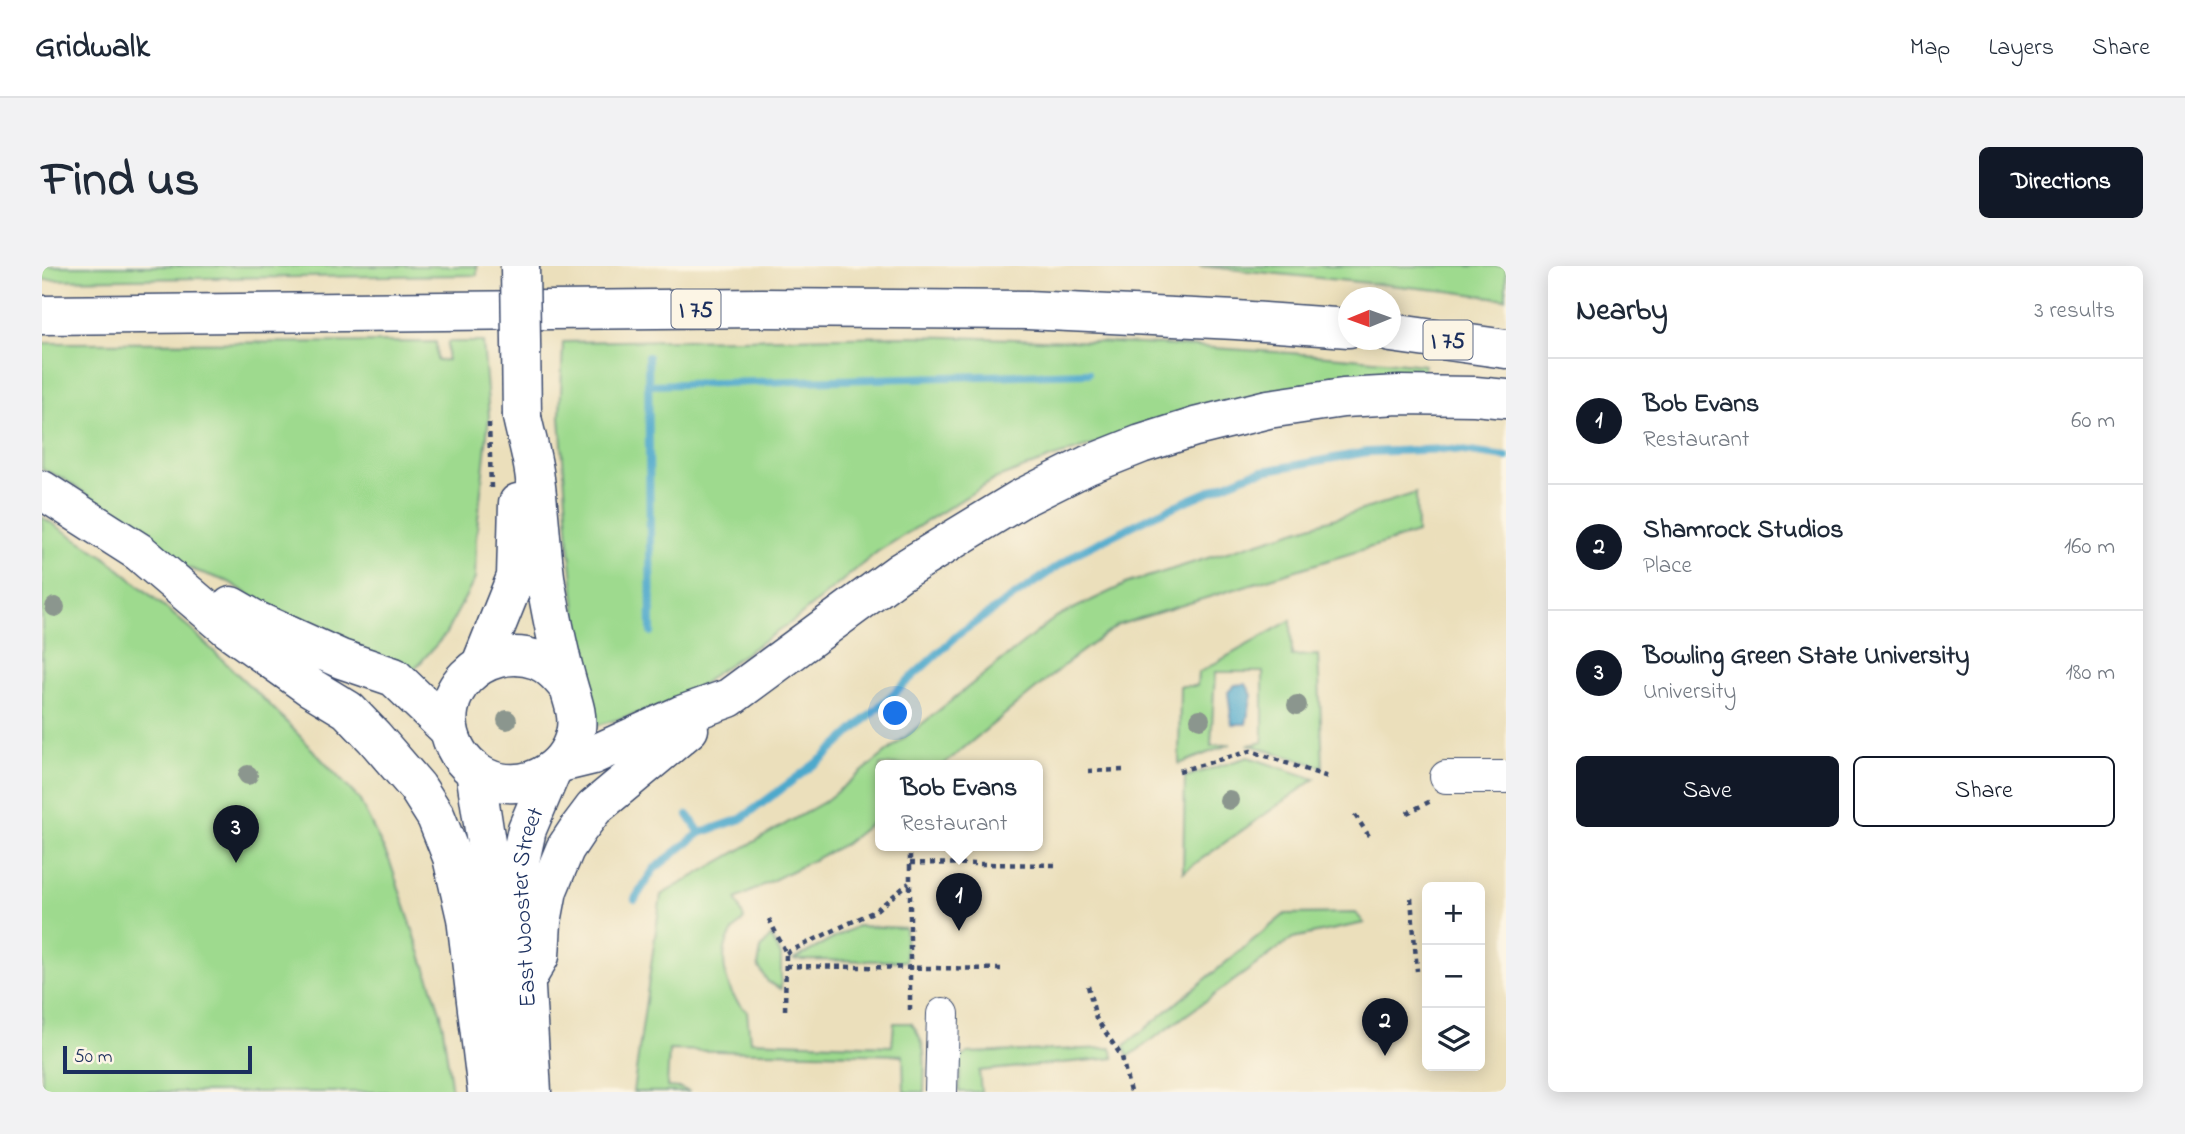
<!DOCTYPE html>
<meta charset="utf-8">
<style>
body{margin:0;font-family:"Indie Flower",sans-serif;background:#f2f2f3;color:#1f2937}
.controls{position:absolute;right:21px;bottom:21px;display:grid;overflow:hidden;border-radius:10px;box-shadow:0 4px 18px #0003}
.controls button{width:63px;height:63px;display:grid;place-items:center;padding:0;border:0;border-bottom:2px solid #e0e1e3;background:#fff;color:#1f2937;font:35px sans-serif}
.compass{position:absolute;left:1296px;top:21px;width:63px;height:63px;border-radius:50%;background:#fff;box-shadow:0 4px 18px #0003;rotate:269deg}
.scale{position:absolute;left:21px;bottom:18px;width:189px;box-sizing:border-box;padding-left:7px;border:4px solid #1b2f5e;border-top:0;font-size:19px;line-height:24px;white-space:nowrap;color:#1b2f5e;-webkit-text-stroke:5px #fcf5e5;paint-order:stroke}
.you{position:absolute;left:854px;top:448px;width:24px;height:24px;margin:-18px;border:5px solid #fff;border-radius:50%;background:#1a73e8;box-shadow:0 0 0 10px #1a73e833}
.badge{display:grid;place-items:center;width:46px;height:46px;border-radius:50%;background:#111827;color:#fff;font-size:23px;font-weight:700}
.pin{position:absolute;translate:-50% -58px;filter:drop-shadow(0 2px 4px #0008)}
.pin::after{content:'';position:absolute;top:37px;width:24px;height:21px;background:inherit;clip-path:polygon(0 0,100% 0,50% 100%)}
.popup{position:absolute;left:833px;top:494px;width:168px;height:91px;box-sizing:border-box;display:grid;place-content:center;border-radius:10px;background:#fff;filter:drop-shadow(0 2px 5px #0005);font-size:23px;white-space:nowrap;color:#747a83}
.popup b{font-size:26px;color:#1f2937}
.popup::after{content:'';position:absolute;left:50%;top:100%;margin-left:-14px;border:14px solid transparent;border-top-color:#fff}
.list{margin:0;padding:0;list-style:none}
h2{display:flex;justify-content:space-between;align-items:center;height:91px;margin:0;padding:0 28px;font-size:30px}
h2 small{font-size:23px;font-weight:400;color:#747a83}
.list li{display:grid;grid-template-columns:46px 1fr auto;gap:21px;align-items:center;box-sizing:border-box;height:126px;padding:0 28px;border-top:2px solid #e0e1e3}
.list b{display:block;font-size:26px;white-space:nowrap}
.list p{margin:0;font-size:23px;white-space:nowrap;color:#747a83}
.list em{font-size:23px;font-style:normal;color:#747a83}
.actions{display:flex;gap:14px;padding:21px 28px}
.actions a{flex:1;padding:16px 0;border:2px solid #111827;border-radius:10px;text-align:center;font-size:24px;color:#111827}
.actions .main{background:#111827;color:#fff}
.icon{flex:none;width:38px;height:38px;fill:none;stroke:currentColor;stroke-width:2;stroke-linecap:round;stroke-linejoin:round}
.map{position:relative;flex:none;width:1464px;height:826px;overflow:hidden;border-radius:10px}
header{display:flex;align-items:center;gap:42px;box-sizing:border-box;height:98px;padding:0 35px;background:#fff;border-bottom:2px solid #e0e1e3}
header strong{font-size:33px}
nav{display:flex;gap:38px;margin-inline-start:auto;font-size:24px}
.intro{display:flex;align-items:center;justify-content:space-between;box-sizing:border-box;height:168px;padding:0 42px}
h1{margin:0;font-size:49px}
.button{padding:18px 32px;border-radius:10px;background:#111827;color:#fff;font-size:24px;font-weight:700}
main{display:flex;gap:42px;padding:0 42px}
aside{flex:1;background:#fff;border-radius:10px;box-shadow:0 4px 18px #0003}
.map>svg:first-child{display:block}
.green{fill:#9eda8e;stroke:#5c8476;stroke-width:2}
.water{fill:#4ea9cc;stroke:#346c95;stroke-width:2}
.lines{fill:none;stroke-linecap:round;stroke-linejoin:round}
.stream{stroke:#4ea9cc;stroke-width:8}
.minor-casing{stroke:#3a496c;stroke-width:34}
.major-casing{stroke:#3a496c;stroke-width:41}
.highway-casing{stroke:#3a496c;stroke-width:41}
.path{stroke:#3a496c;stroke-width:4.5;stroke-dasharray:5 5;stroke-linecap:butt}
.minor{stroke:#fff;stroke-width:32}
.major{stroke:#fff;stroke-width:38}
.highway{stroke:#fff;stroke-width:38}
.major-bridge-casing{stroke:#3a496c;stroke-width:41;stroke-linecap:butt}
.major-bridge{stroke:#fff;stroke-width:38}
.tree{fill:#8b968e}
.labels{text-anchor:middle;stroke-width:7;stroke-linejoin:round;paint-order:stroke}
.shield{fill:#fcf5e5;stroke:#5e6a86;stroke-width:2}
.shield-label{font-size:23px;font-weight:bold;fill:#1b2f5e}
.street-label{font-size:24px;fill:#1b2f5e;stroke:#fcf5e5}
</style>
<header>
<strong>Gridwalk</strong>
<nav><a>Map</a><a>Layers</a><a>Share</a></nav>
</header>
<div class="intro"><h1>Find us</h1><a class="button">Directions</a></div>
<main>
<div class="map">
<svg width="1464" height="826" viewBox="0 0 1464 826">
<rect width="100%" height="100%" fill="#fcf5e5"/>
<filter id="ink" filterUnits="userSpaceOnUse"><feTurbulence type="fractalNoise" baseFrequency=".0143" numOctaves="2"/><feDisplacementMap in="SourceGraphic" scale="14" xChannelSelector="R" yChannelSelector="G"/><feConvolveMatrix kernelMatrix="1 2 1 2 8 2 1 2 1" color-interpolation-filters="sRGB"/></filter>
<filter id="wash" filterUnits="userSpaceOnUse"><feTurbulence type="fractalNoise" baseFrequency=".00686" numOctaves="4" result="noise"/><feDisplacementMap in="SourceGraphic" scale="28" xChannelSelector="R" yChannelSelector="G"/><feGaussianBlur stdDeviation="1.57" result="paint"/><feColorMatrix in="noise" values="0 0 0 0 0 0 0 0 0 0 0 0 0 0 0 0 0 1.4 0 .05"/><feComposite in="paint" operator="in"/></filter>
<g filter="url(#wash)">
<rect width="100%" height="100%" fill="#ebdfbb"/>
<path class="green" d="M0 0H435V9L0 14Z
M1157 0H1464V33L1406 25Z
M864 70C1037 74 1209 81 1382 99L1381 112 1064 175 1009 192 953 213 835 286 754 353 674 407 639 435 553 460 542 426 527 275 518 151 521 76Z
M394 76 395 95 405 94 406 76H441L447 150 434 272 433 313 403 369 370 406 276 372 187 316 140 300 94 261 20 212 0 203V77Z
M1374 227 1375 267 1076 359 1035 389 901 499H838V550L803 578 694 633 702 653C698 658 691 664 688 670 675 692 685 731 705 745L708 775 850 780 852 757H869C887 779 882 799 882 826H862L861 789 627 784 625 821 638 822 648 826H591L619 629 782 536 1014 351 1086 317Z
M0 251 63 291 144 359 235 446 317 533 348 596 399 748 410 826H0Z
M1249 354 1250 390 1276 389 1281 501 1208 479 1221 476V406H1173L1169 480 1189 478 1137 498 1138 420H1155L1156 407Z
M1206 491 1273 513 1141 606 1143 511Z
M1314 647 1322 657 1251 672 1086 791 1082 780 1243 648Z
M815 660 863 662 864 695 751 694Z
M729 670 739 690V723L726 716 716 700 719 683Z
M1069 782 1072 792 937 805 939 826H917L919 792 926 787Z"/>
<path class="water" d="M1204 418 1210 429 1204 458H1190L1186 426 1193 419Z"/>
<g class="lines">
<path class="stream" d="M606 91 609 366
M606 119 1046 107
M646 549 658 567
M593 633 612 603 658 567 699 553 781 492 918 367 1037 286 1114 248 1210 207 1325 186 1406 183 1464 191"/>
</g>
</g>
<g filter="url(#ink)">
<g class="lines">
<g class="minor-casing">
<path id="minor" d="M1404 511H1464
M899 826 901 748"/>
</g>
<g class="major-casing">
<g id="major">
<path d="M480 151C484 171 491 192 493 213 498 248 499 283 504 318 510 352 517 388 527 422 531 436 536 448 534 463 528 500 493 523 457 516 438 512 421 498 413 481 387 428 442 375 495 394 509 400 518 411 527 422"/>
<path d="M439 398 474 311 476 237"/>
<path d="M433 505 455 648 459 740V826"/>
<path id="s1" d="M490 826 477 600 485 563 510 504"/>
</g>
</g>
<g class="highway-casing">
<path id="highway" d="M0 49 720 42 985 44 1194 54 1307 62
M1349 67 1464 83
M0 224 97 286 187 363 268 421 306 444 332 471 375 521 394 551 410 591 424 652 445 826
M189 340 215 355 299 393 352 411 407 464
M518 497 551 489 639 449 687 432 858 306 978 233 1046 199 1099 178 1153 161 1226 143 1301 132 1357 129 1433 130 1464 133
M484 714 498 690 500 656 506 624 523 583 537 562 552 542 647 463"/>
</g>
<path class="path" d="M447 157 449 222
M1046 505 1084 504
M1137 505 1209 485 1286 511
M1365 547 1389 535
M1313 549 1327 570
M868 579V749
M868 597 1013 599
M1369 632 1375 705
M727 653 744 687 743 746
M744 687 833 645 867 617
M744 700 961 703
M1046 720 1054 752 1080 791 1088 826"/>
<use href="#minor" class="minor"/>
<use href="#major" class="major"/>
<use href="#highway" class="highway"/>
<g class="major-bridge-casing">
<path id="major-bridge" d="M478 0 480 151"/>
</g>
<use href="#major-bridge" class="major-bridge"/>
</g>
<g class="tree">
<circle cx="13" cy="341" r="10"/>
<circle cx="1255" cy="439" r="10"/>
<circle cx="1158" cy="453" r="10"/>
<circle cx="465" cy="454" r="10"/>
<circle cx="206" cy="509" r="10"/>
<circle cx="1187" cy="534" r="10"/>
</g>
</g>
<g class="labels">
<g class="shield">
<rect x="629.5" y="23.5" width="49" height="39" rx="5"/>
<rect x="1381.5" y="54.5" width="49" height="39" rx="5"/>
</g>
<g class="shield-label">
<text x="654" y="51">I 75</text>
<text x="1406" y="82">I 75</text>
</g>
<g class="street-label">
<text dy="8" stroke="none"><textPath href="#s1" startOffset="186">East Wooster Street</textPath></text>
</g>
</g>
</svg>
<div class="controls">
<button>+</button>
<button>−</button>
<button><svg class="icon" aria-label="layers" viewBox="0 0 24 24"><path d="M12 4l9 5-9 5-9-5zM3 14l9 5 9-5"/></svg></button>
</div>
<svg class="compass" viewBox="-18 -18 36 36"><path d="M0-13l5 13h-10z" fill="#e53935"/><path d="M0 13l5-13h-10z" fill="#747a83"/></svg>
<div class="scale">50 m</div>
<div class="you"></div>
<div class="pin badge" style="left:917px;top:665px">1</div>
<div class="popup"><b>Bob Evans</b>Restaurant</div>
<div class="pin badge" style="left:1343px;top:790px">2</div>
<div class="pin badge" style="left:194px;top:597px">3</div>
</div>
<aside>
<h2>Nearby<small>3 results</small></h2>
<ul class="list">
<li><span class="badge">1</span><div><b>Bob Evans</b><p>Restaurant</p></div><em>60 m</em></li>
<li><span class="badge">2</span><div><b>Shamrock Studios</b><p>Place</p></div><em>160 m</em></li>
<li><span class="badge">3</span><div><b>Bowling Green State University</b><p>University</p></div><em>180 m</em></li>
</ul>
<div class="actions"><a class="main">Save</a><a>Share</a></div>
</aside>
</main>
